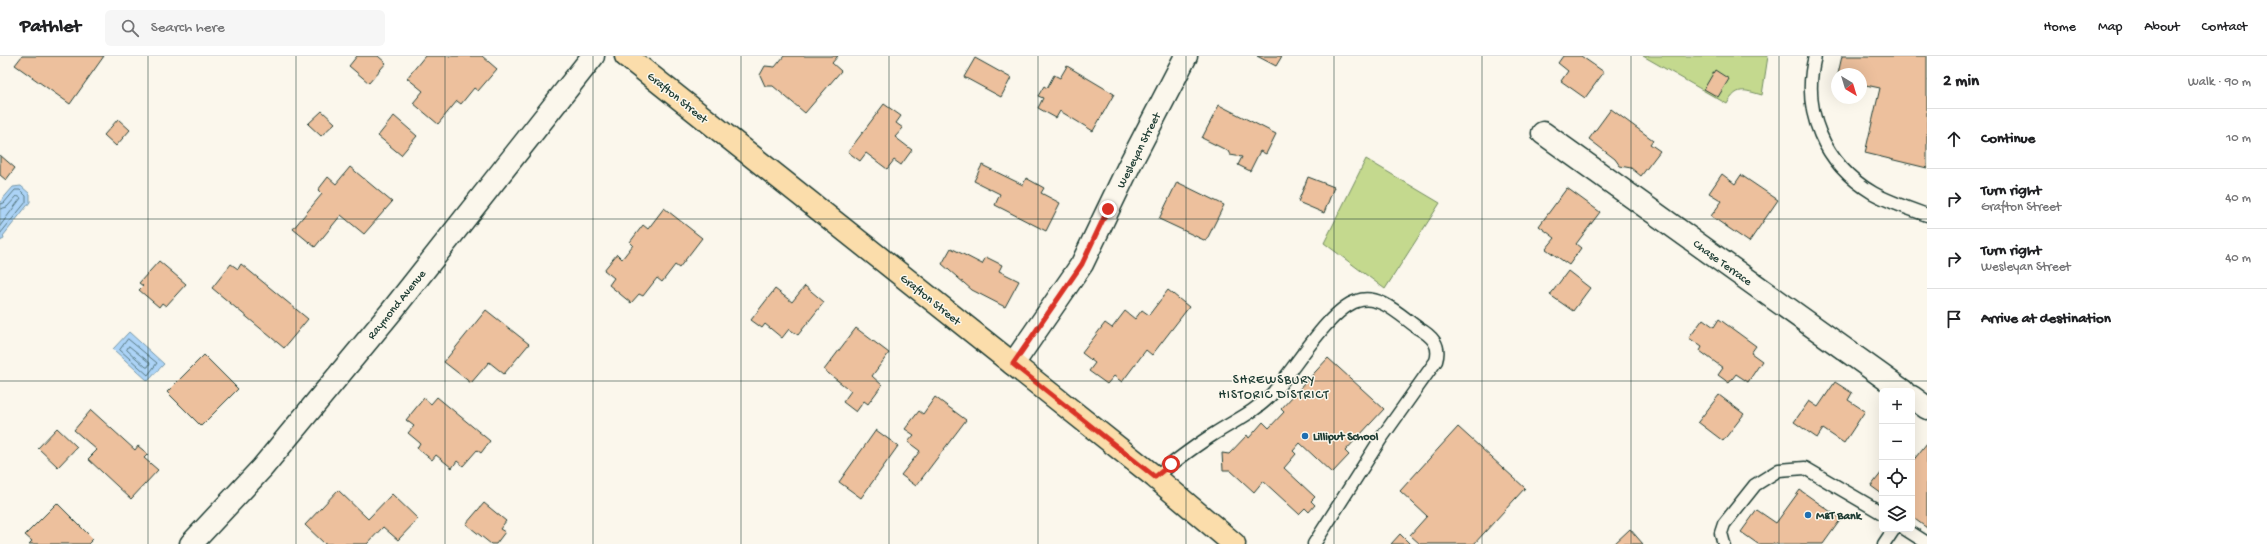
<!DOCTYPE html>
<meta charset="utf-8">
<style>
body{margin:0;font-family:"Gochi Hand",sans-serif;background:#f6f6f6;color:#202124}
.controls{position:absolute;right:12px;bottom:12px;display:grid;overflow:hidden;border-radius:6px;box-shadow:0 4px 16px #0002}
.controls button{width:36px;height:36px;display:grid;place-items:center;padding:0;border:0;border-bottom:1px solid #e0e0e0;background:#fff;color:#202124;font:20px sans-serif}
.compass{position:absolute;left:1831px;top:12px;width:36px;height:36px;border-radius:50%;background:#fff;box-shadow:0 4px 16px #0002;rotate:142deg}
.stop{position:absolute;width:12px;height:12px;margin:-9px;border:3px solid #d93025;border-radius:50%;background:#fff}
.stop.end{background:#d93025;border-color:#fff;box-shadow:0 1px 4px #0008}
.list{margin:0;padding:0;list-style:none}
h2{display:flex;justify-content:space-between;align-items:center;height:52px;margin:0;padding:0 16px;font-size:17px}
h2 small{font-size:13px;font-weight:400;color:#757577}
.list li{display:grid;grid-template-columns:26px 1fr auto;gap:12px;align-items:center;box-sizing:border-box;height:60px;padding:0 16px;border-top:1px solid #e0e0e0}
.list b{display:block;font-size:15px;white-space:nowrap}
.list p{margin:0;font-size:13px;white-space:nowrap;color:#757577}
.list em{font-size:13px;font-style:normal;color:#757577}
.icon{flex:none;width:22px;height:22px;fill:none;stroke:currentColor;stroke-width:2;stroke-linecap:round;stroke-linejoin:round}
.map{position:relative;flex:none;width:1927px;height:488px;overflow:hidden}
header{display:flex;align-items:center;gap:24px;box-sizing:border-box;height:56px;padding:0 20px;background:#fff;border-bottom:1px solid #e0e0e0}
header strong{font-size:19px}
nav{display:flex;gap:22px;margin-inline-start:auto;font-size:14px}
.search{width:280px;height:36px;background:#f6f6f6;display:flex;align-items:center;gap:10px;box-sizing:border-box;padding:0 14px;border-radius:6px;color:#757577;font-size:15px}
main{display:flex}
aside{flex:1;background:#fff}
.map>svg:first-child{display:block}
.green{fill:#c4d98e;stroke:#728b61}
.water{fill:#acd3f6;stroke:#7497a8}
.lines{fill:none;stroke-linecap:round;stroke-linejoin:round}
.shore{stroke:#577982;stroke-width:1}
.building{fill:#edc09d;stroke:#1f3d34}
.service-casing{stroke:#1f3d34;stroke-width:15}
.minor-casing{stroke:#1f3d34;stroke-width:25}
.primary-casing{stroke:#1f3d34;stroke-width:25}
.service{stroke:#fbf7ec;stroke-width:12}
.minor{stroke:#fbf7ec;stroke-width:22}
.primary{stroke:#fbddab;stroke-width:22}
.route{stroke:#d93025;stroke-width:5}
.grid{fill:none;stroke:#1f3d34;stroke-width:1;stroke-opacity:0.55}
.poi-dot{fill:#1f6fb2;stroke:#fbf7ec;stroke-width:1.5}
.labels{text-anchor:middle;stroke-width:3;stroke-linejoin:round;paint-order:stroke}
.street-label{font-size:12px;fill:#1f3d34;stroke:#fbf7ec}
.poi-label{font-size:12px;font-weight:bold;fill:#1f3d34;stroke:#fbf7ec;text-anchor:start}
.neighbourhood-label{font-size:13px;letter-spacing:1px;fill:#1f3d34;stroke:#fbf7ec}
</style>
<header>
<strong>Pathlet</strong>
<div class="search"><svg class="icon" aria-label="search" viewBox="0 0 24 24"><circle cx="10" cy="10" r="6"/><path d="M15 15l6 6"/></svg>Search here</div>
<nav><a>Home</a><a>Map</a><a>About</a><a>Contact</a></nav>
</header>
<main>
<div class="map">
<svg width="1927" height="488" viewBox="0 0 1927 488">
<rect width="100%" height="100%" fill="#fbf7ec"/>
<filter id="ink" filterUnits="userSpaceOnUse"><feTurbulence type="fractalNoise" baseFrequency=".025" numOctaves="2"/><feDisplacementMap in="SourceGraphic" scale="8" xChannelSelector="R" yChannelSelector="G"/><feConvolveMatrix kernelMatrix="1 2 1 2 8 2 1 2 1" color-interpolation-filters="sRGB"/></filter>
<g filter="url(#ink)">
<path class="green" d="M1643 0H1768L1762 39C1744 34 1737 30 1727 48Z
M1366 103 1440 147 1385 233 1324 187Z"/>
<path class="water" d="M21 130 30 138V146L3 180 4 183 0 185V146L13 131Z
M129 276 164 308 148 325 113 293Z"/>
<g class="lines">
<path class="shore" d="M0 148 4 147 15 134H20L26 140V146L0 178
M0 153 7 151 17 140 21 142 0 170
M128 283 157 307 148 319 120 294Z
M129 290 150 307 148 311H146L127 294Z"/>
</g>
<path class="building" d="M22 0H104L70 48 15 9Z
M357 0H378L386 7 369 27 349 10Z
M425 0H482L497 13 478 35 474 32 461 48 457 45 438 68 413 47 423 35 407 22Z
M784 0H838L832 7 841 15 805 57 773 30H765L760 19 765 10 775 11Z
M1257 0H1282L1276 10Z
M1563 0H1581L1604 16 1585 42 1561 25 1568 15 1558 7Z
M1842 0H1927V112L1865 97 1880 32 1861 28V18H1838Z
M975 2 1011 22 1001 41 964 21Z
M1067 10 1114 38 1093 75 1060 55 1056 62 1038 52 1043 42 1038 40 1044 30 1047 32 1054 19 1060 22Z
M1715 14 1729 23 1718 41 1704 33Z
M884 48 901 60 896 67 903 72 895 81 912 94 901 109 894 104 887 113 866 97 860 105 848 96Z
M1219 49 1276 78 1266 98 1260 95 1250 115 1238 109 1242 101 1230 99 1228 95 1202 82Z
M1611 53 1653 84 1650 88 1660 95 1641 120 1631 112 1620 110 1615 103 1589 83Z
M322 55 335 67 321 80 308 68Z
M394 60 417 80 401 99 378 80Z
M118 63 130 74 116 90 104 79Z
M0 99 15 112 6 124 0 119Z
M982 109 1023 129 1026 122 1044 132 1041 137 1060 147 1046 175 995 149 1000 138 974 125Z
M350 111 392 146 364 178 341 159 315 191 293 173 322 138 318 134 328 121 336 128Z
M1722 118 1735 128 1741 119 1778 144 1749 186 1711 160 1722 145 1709 137Z
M1308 121 1334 131 1324 157 1298 146Z
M1177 126 1224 149 1206 185 1159 163Z
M1567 132 1600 156 1576 188 1581 192 1569 209 1546 193 1555 182 1539 170Z
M664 152 702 182 679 212 675 209 662 226 657 222 643 240 639 238 631 247 609 229 614 222 604 214 617 198 622 203 633 189 630 186 643 169 648 173Z
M951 192 982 208 986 201 1002 209 999 215 1019 225 1005 251 972 234 942 208Z
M159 205 186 228 166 250 162 247 159 251 139 234 143 230 139 227Z
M231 208 238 213 241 208 308 263 284 292 212 232Z
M1568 215 1590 232 1573 255 1550 239Z
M805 230 824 246 798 279 789 273 782 282 765 268 762 272 751 264 775 233 792 246Z
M1168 234 1189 251 1152 299 1146 294 1122 326 1114 320 1107 328 1089 315 1095 307 1082 297 1105 267 1112 272 1125 255 1135 263 1142 254 1149 259Z
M486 254 529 288 504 318 489 306 471 327 444 306Z
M1703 263 1714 271 1719 263 1756 290 1751 297 1762 305 1748 326 1736 318 1729 327 1718 319 1723 312 1700 295 1702 291 1689 282Z
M856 272 889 297 872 320 882 329 868 348 864 345 856 356 843 346 851 335 824 314Z
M204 299 238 333 201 370 167 336Z
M1328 302 1384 353 1345 395 1349 399 1332 417 1300 387 1293 395 1296 398 1284 412 1315 441 1311 445 1315 449 1309 456 1305 452 1299 458 1263 425 1254 436 1230 414H1223L1222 397 1229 398 1247 379 1249 382 1263 366 1269 372 1284 356 1281 353Z
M1835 326 1852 337 1848 344 1865 355 1844 387 1823 373 1817 382 1794 366 1809 345 1818 351Z
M1719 339 1744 358 1723 385 1698 366Z
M437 341 490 385 481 397 477 394 463 410 457 405 452 412 436 399 432 404 417 392 420 387 408 377 414 370 406 364 424 342 431 348Z
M935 341 966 364 916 430 901 419 920 395 908 386 914 379 905 373 919 355 923 358Z
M91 354 135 394 138 390 148 398 144 402 158 414 131 443 88 403 97 394 74 374Z
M1458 371 1525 432 1474 488H1420L1410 479 1427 460 1400 435Z
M57 372 77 391 58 411 38 392Z
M876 374 898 390 861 442 839 426Z
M1927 387V472L1912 461V406Z
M1882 416V438L1871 430Z
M338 434 368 463 392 438 418 463 398 484 383 471 367 488H325L305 469Z
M1800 434 1841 463 1823 488H1758L1741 476 1757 454 1776 467Z
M57 447 93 483 88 488H29L32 485 25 479Z
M484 447 506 465 500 473 505 476 496 488H491L466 468Z
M1630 473 1643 488H1614Z
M1400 478 1410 488H1391Z"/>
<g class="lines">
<g class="service-casing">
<path id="service" d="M1815 0C1801 55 1824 108 1873 137 1889 146 1910 153 1927 159
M1155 421C1174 406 1193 391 1214 378 1234 365 1255 356 1271 339 1293 316 1328 254 1357 245 1379 237 1401 260 1418 272 1432 280 1441 289 1436 305L1380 384 1314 488
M1905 473 1927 487
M1724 488 1721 477 1724 468 1755 429 1779 414 1805 412 1882 457
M1884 488 1894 473"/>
</g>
<g class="minor-casing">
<path id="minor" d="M1543 77 1903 335
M1013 308 1082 208 1129 110 1186 0
M1912 341 1927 352
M191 488 262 412 391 256 593 0"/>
</g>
<g class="primary-casing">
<path id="primary" d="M626 0 1155 421 1234 488"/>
</g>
<use href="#service" class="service"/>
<use href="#minor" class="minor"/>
<use href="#primary" class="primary"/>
</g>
</g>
<g class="lines" filter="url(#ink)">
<path class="route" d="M1108 153 1082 208 1013 308 1155 421 1171 408"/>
</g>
<path class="grid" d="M148 0V488M296 0V488M445 0V488M593 0V488M741 0V488M889 0V488M1038 0V488M1186 0V488M1334 0V488M1482 0V488M1631 0V488M1779 0V488M0 163H1927M0 325H1927"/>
<g class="poi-dot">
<circle cx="1305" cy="380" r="4"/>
<circle cx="1808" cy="459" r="4"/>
</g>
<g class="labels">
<g class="street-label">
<text transform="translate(678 41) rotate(39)" y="4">Grafton Street</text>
<text transform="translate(1138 94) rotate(-63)" y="4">Wesleyan Street</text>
<text transform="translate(1723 206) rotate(36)" y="4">Chase Terrace</text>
<text transform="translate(931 243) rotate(39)" y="4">Grafton Street</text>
<text transform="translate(396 248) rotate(-51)" y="4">Raymond Avenue</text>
</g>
<g class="poi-label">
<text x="1313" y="384">Lilliput School</text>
<text x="1816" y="463">M&amp;T Bank</text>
</g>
<g class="neighbourhood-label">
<text x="1274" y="327">SHREWSBURY<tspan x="1274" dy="15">HISTORIC DISTRICT</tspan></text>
</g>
</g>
</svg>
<div class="controls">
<button>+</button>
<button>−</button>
<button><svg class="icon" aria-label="locate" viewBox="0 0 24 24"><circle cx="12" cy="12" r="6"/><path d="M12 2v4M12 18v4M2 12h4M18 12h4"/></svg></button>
<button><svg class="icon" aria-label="layers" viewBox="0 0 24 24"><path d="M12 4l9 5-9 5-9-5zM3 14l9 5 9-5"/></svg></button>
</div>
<svg class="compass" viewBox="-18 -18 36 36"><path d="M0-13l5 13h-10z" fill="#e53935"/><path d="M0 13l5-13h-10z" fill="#757577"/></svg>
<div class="stop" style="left:1171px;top:408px"></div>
<div class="stop end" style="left:1108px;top:153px"></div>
</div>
<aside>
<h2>2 min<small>Walk · 90 m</small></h2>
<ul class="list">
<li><svg class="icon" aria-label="ahead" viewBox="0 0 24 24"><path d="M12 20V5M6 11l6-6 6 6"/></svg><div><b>Continue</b></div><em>10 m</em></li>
<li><svg class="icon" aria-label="right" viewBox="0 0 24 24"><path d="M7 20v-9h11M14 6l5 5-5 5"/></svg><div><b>Turn right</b><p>Grafton Street</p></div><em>40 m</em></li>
<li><svg class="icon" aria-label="right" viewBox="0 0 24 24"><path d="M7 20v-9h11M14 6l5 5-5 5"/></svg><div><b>Turn right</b><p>Wesleyan Street</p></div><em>40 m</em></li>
<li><svg class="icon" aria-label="arrive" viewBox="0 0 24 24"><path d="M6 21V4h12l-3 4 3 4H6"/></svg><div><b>Arrive at destination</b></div></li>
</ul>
</aside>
</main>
